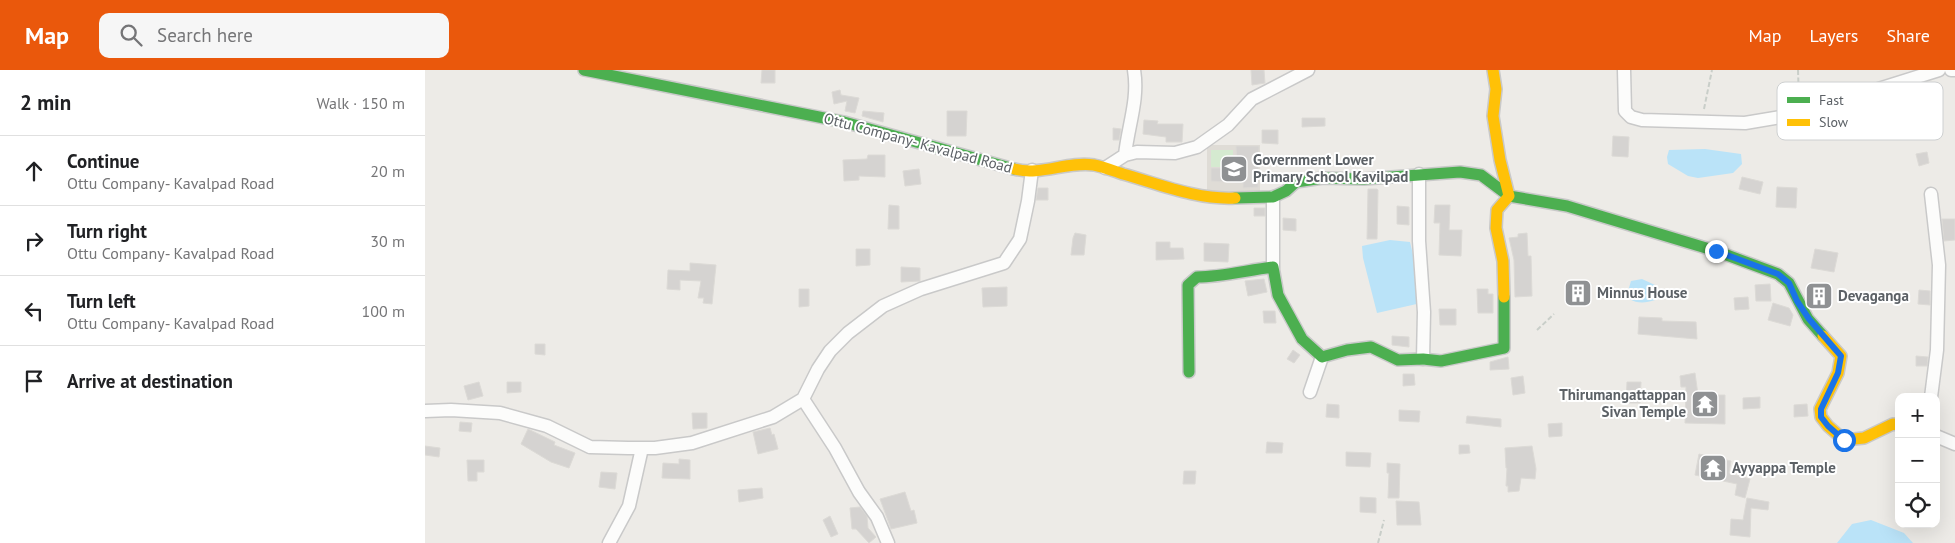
<!DOCTYPE html>
<meta charset="utf-8">
<style>
body{margin:0;font-family:"PT Sans",sans-serif;background:#f6f6f6;color:#202124}
.controls{position:absolute;right:15px;bottom:15px;display:grid;overflow:hidden;border-radius:10px;box-shadow:0 5px 20px #0002}
.controls button{width:45px;height:45px;display:grid;place-items:center;padding:0;border:0;border-bottom:1px solid #e0e0e0;background:#fff;color:#202124;font:25px sans-serif}
.stop{position:absolute;width:15px;height:15px;margin:-11px;border:4px solid #1a73e8;border-radius:50%;background:#fff}
.stop.end{background:#1a73e8;border-color:#fff;box-shadow:0 1px 5px #0008}
.list{margin:0;padding:0;list-style:none}
h2{display:flex;justify-content:space-between;align-items:center;height:65px;margin:0;padding:0 20px;font-size:21px}
h2 small{font-size:16px;font-weight:400;color:#757577}
.list li{display:grid;grid-template-columns:32px 1fr auto;gap:15px;align-items:center;box-sizing:border-box;height:70px;padding:0 20px;border-top:1px solid #e0e0e0}
.list b{display:block;font-size:19px;white-space:nowrap}
.list p{margin:0;font-size:16px;white-space:nowrap;color:#757577}
.list em{font-size:16px;font-style:normal;color:#757577}
.icon{flex:none;width:28px;height:28px;fill:none;stroke:currentColor;stroke-width:2;stroke-linecap:round;stroke-linejoin:round}
.map{position:relative;flex:none;width:1530px;height:473px;overflow:hidden}
header{display:flex;align-items:center;gap:30px;box-sizing:border-box;height:70px;padding:0 25px;background:#ea580c;color:#fff}
header strong{font-size:24px}
nav{display:flex;gap:28px;margin-inline-start:auto;font-size:18px}
.search{width:350px;height:45px;background:#f6f6f6;display:flex;align-items:center;gap:12px;box-sizing:border-box;padding:0 18px;border-radius:10px;color:#757577;font-size:19px}
main{display:flex}
aside{flex:1;background:#fff}
.map>svg:first-child{display:block}
.education{fill:#dfdcd6}
.green{fill:#d5ead0}
.water{fill:#bae3f8}
.building{fill:#d5d3d1;stroke:#dcdad6}
.lines{fill:none;stroke-linecap:round;stroke-linejoin:round}
.street-casing{stroke:#c9c9c9;stroke-width:15}
.fast-casing{stroke:#c9c9c9;stroke-width:14}
.slow-casing{stroke:#c9c9c9;stroke-width:14}
.path{stroke:#c9cec9;stroke-width:2;stroke-dasharray:5 2.5;stroke-linecap:butt}
.street{stroke:#fcfcfb;stroke-width:12}
.fast{stroke:#4caf50;stroke-width:11}
.slow{stroke:#ffc107;stroke-width:11}
.route{stroke:#1a73e8;stroke-width:6}
.labels{text-anchor:middle;stroke-width:4;stroke-linejoin:round;paint-order:stroke}
.street-label{font-size:15px;fill:#5c6166;stroke:#fff}
.poi-label{font-size:15px;font-weight:bold;fill:#5c6166;stroke:#fff;text-anchor:start}
.key{fill:#fff;stroke:#ced0d1;stroke-width:1}
.key-label{font-size:14px;fill:#5c6166}
</style>
<header>
<strong>Map</strong>
<div class="search"><svg class="icon" aria-label="search" viewBox="0 0 24 24"><circle cx="10" cy="10" r="6"/><path d="M15 15l6 6"/></svg>Search here</div>
<nav><a>Map</a><a>Layers</a><a>Share</a></nav>
</header>
<main>
<aside>
<h2>2 min<small>Walk · 150 m</small></h2>
<ul class="list">
<li><svg class="icon" aria-label="ahead" viewBox="0 0 24 24"><path d="M12 20V5M6 11l6-6 6 6"/></svg><div><b>Continue</b><p>Ottu Company- Kavalpad Road</p></div><em>20 m</em></li>
<li><svg class="icon" aria-label="right" viewBox="0 0 24 24"><path d="M7 20v-9h11M14 6l5 5-5 5"/></svg><div><b>Turn right</b><p>Ottu Company- Kavalpad Road</p></div><em>30 m</em></li>
<li><svg class="icon" aria-label="left" viewBox="0 0 24 24"><path d="M17 20v-9H6M10 6l-5 5 5 5"/></svg><div><b>Turn left</b><p>Ottu Company- Kavalpad Road</p></div><em>100 m</em></li>
<li><svg class="icon" aria-label="arrive" viewBox="0 0 24 24"><path d="M6 21V4h12l-3 4 3 4H6"/></svg><div><b>Arrive at destination</b></div></li>
</ul>
</aside>
<div class="map">
<svg width="1530" height="473" viewBox="0 0 1530 473">
<rect width="100%" height="100%" fill="#edebe7"/>
<path class="education" d="M782 75H835V123H782Z"/>
<path class="green" d="M786 80H808V97H786Z"/>
<path class="water" d="M1280 79 1316 84 1317 94 1308 103 1273 108 1263 106 1243 94 1242 87 1244 80Z
M965 170 985 172 993 205 996 233 952 243 938 188 937 176Z
M1217 209 1230 215 1234 224 1230 230C1221 233 1213 234 1204 229L1203 221 1206 211Z
M1446 450 1479 463 1488 473H1412L1427 454Z"/>
<path class="building" d="M337 0H350V13H336Z
M826 0H839L840 13 827 15Z
M415 20 416 25 434 28 430 43 420 41 422 31 409 34 407 22Z
M438 41 459 43 458 52 437 46Z
M522 41H542L541 66H522Z
M877 48H900V56L877 57Z
M719 50 733 51 732 54H758L757 72H741V67L718 64Z
M688 58 696 59 694 70H688Z
M837 60H853V74L837 73Z
M1188 66 1204 67 1203 87 1187 86Z
M811 76H834L833 117 818 118V113L786 111V98H812Z
M1502 82 1504 93 1494 96 1491 84Z
M443 85H460V107L434 106V110L419 111 418 90 442 89Z
M494 99 496 114 480 116 478 101Z
M1317 107 1338 112 1335 124 1314 119Z
M1352 117 1372 118 1371 138 1351 137Z
M613 118H623V130H611Z
M943 119H952L953 120 952 169H942Z
M464 135 474 136V159H463Z
M1010 135H1025L1024 160H1037L1036 186 1014 185 1015 153H1009Z
M972 136 984 137V155L972 154Z
M829 138H840V146H829Z
M858 148 871 149V161L858 160Z
M1517 149H1530V170L1519 171Z
M650 163 661 165 659 185H646L648 168Z
M1102 163 1103 186H1106L1107 226 1090 227 1089 190 1084 168 1093 167V164Z
M731 172H745V178H758L759 189 731 190Z
M779 173 804 174 803 192 779 191Z
M431 179H445V195L431 196Z
M1390 179 1413 183 1409 202 1386 198Z
M265 193 291 195 287 234 278 233 279 228H273L276 211 255 210V220L242 219 243 200 265 201Z
M476 197 495 198V211L476 212Z
M839 209 842 222 823 226 820 211Z
M1345 214 1346 231H1331L1330 215Z
M1145 215 1162 216 1161 231 1143 229Z
M582 217V236L558 237 557 218Z
M1387 218 1404 225 1401 234 1383 227Z
M374 219H384V236L374 237Z
M1052 219H1063V224H1068V243H1053Z
M1494 220 1505 221V235L1493 234Z
M1323 227 1324 239 1310 240 1309 228Z
M1348 233 1364 238 1368 245 1365 256 1343 250Z
M1014 239H1031V255H1015Z
M838 241H850L851 253H839Z
M1214 247 1237 248V251L1271 252 1272 269 1213 264Z
M967 266 984 267V277L967 275Z
M110 274H120V285L110 284Z
M868 280 875 285 869 293 862 289Z
M1491 286 1503 287 1502 296H1491Z
M1083 287 1084 299 1065 300V292Z
M1270 303 1273 325H1300V354L1260 353 1261 317H1256L1255 306Z
M978 304H989L990 315 978 316Z
M1098 306 1100 323 1088 325 1086 308Z
M54 312 58 326 43 330 39 316Z
M82 312H96V322L82 323Z
M1202 312H1216L1215 333H1201Z
M1335 327V338L1318 339V328Z
M902 334 914 335V348L901 347Z
M1382 334 1383 346 1369 347V335Z
M974 340 995 341 994 352 974 351Z
M267 343H282V358L268 359Z
M1042 346 1076 349V357L1041 353Z
M35 352 47 353 46 362 34 361Z
M1137 353V366L1124 367 1123 354Z
M345 358 347 365 349 364 353 379 333 384 328 362Z
M103 359 130 372 129 375 150 383 144 398 126 392 96 374Z
M842 372 858 373 857 383H841Z
M1034 375H1044L1045 383 1034 384Z
M0 376 15 378 14 387 0 385Z
M1107 376 1111 399 1110 409 1096 408 1094 421 1083 422V416H1081L1082 398H1081L1080 378Z
M921 382 946 383 945 397 921 396Z
M1274 384 1306 391 1304 403 1325 409 1320 428 1310 425 1312 414 1270 405Z
M254 389 265 390V409L237 408 238 393 254 394Z
M42 390H59V402H52V411H43Z
M962 393 975 394 974 428H963L964 403H962Z
M759 401H771L770 414H758Z
M176 402 192 403 190 419 174 417Z
M337 418 338 428 314 432 313 420Z
M480 422 486 441 489 440 492 453 466 459 455 429Z
M935 427 951 428V443L935 442Z
M1322 428 1344 432 1343 440 1326 438 1325 467 1305 465 1306 449 1318 450Z
M971 431 994 432 996 455H972Z
M435 437 442 446 443 458 451 467 444 473 431 459H427L425 438Z
M405 446 413 464 406 467 398 450Z"/>
<g class="lines">
<g class="street-casing">
<path id="street" d="M1199 0 1200 41 1206 47 1217 50 1320 53 1374 44 1514 0
M1526 0H1530
M700 85C703 56 714 29 709 0
M680 98 700 85 712 82 750 83 772 77 803 55 827 29 883 0
M994 104V171L999 242 998 289
M1506 124 1514 195 1512 280 1506 327
M848 197V127
M885 322 897 287
M378 329 410 378 434 422 452 447 463 473
M0 341 26 340 75 343 122 356 165 377 203 378H230L267 373 348 347 378 329 393 299 405 281 423 263 458 236 496 219 579 193 595 169 603 131 607 100
M1511 366 1530 374
M184 473 204 436 217 378"/>
</g>
<g class="fast-casing">
<path id="fast" d="M159 0 419 52 589 99
M810 128 848 127 861 121 871 112 898 108 939 109 1035 102 1056 105 1084 126 1142 136 1291 181 1353 204 1364 213 1383 249 1398 266
M764 302 763 215 772 207C797 207 823 200 848 197L853 225 877 269 897 287 922 280 946 277 973 290 998 289 1016 291 1079 278V227"/>
</g>
<g class="slow-casing">
<path id="slow" d="M1068 0 1071 19 1068 46 1075 90 1084 126 1072 140 1071 158 1078 191 1079 227
M589 99C616 106 642 91 669 95 679 97 689 101 698 104 734 114 772 130 810 128
M1398 266 1416 286 1413 303 1395 339 1396 347 1403 356 1419 370 1439 368 1468 354 1474 355"/>
</g>
<path class="path" d="M1373 0 1374 32
M1279 39 1287 0
M1112 260 1129 244
M953 473 959 450"/>
<use href="#street" class="street"/>
<use href="#fast" class="fast"/>
<use href="#slow" class="slow"/>
</g>
<g class="lines">
<path class="route" d="M1291 181 1353 204 1364 213 1372 231 1384 249 1416 286 1413 303 1396 339V347L1403 356 1419 370"/>
</g>
<defs>
<g id="school-square" transform="scale(1.4375)"><rect x="-9" y="-9" width="18" height="18" rx="4" fill="#8f9193" stroke="#fff"/><path d="M0-5L7-2L0 1L-7-2ZM-4 1L0 2.5L4 1V4Q0 6-4 4Z" fill="#fff"/></g>
<g id="building-square" transform="scale(1.4375)"><rect x="-9" y="-9" width="18" height="18" rx="4" fill="#8f9193" stroke="#fff"/><path d="M-4-6H4V6H1V3H-1V6H-4ZM-2.5-4.3h1.7v1.8h-1.7ZM.8-4.3h1.7v1.8H.8ZM-2.5-1h1.7V.8h-1.7ZM.8-1h1.7V.8H.8Z" fill="#fff"/></g>
<g id="temple-square" transform="scale(1.4375)"><rect x="-9" y="-9" width="18" height="18" rx="4" fill="#8f9193" stroke="#fff"/><path d="M0-6L5-2H3V0L6.5 2.5H4V6H1.5V3h-3V6H-4V2.5H-6.5L-3 0V-2H-5Z" fill="#fff"/></g>
</defs>
<g fill-rule="evenodd">
<use href="#school-square" x="809" y="99"/>
<use href="#building-square" x="1153" y="223"/>
<use href="#building-square" x="1394" y="226"/>
<use href="#temple-square" x="1280" y="334"/>
<use href="#temple-square" x="1288" y="398"/>
</g>
<g class="labels">
<g class="street-label">
<text transform="translate(493 73) rotate(15)" y="5">Ottu Company- Kavalpad Road</text>
</g>
<g class="poi-label">
<text x="828" y="95">Government Lower<tspan x="828" dy="17">Primary School Kavilpad</tspan></text>
<text x="1172" y="228">Minnus House</text>
<text x="1413" y="231">Devaganga</text>
<text x="1261" y="330" text-anchor="end">Thirumangattappan<tspan x="1261" dy="17">Sivan Temple</tspan></text>
<text x="1307" y="403">Ayyappa Temple</text>
</g>
</g>
<rect x="1352" y="12" width="166" height="58" rx="8" class="key"/>
<rect x="1362" y="27" width="23" height="6" fill="#4caf50"/>
<rect x="1362" y="49" width="23" height="7" fill="#ffc107"/>
<g class="key-label">
<text x="1394" y="35">Fast</text>
<text x="1394" y="57">Slow</text>
</g>
</svg>
<div class="controls">
<button>+</button>
<button>−</button>
<button><svg class="icon" aria-label="locate" viewBox="0 0 24 24"><circle cx="12" cy="12" r="6"/><path d="M12 2v4M12 18v4M2 12h4M18 12h4"/></svg></button>
</div>
<div class="stop" style="left:1419px;top:370px"></div>
<div class="stop end" style="left:1291px;top:181px"></div>
</div>
</main>
